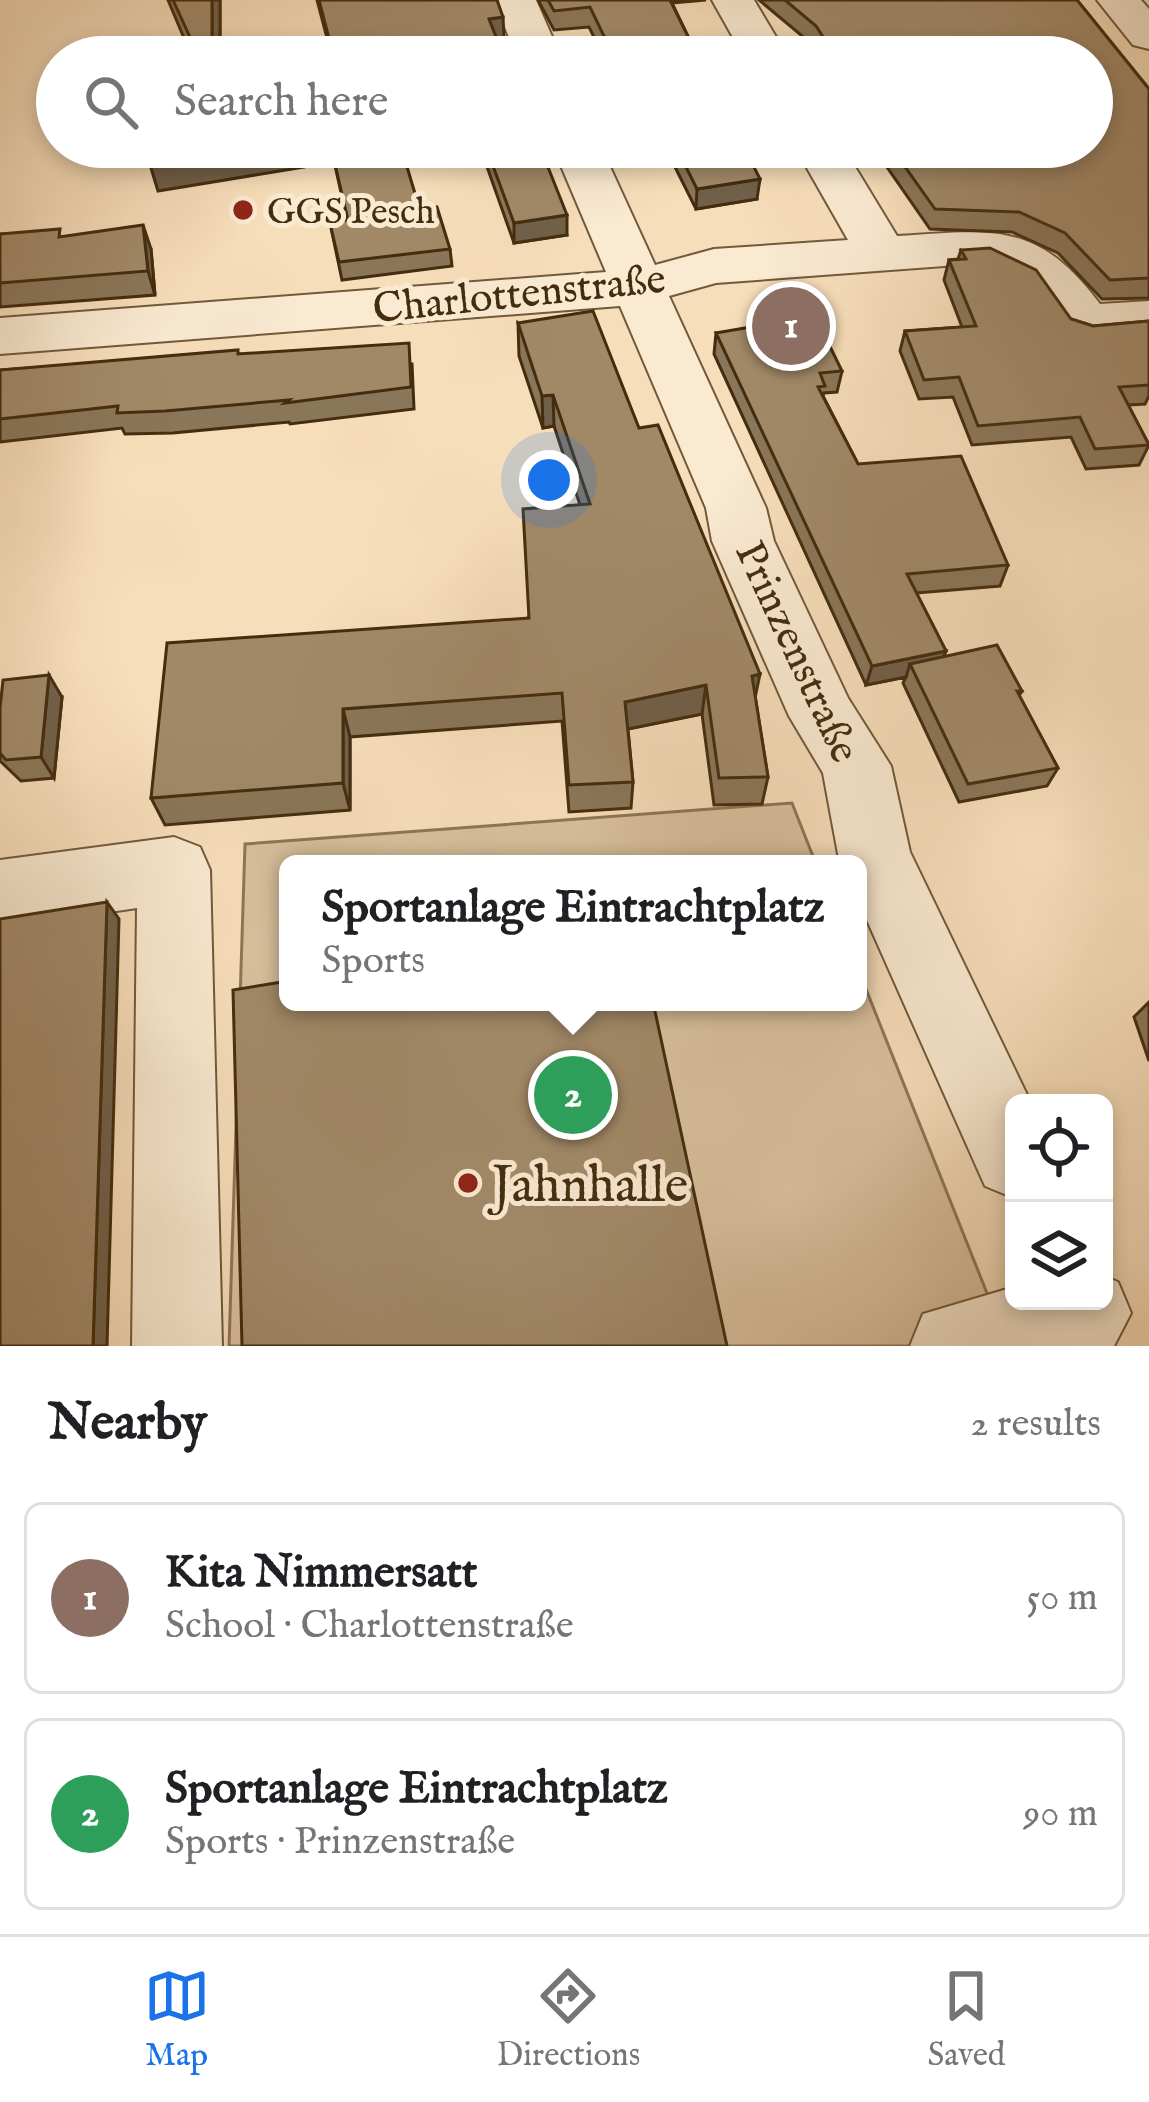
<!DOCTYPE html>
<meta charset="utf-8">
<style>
body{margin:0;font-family:"IM FELL English",serif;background:#f6f6f6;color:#202124}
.controls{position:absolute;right:36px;bottom:36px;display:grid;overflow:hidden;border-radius:18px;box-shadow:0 6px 18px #0003}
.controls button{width:108px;height:108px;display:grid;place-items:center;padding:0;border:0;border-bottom:3px solid #e0e0e0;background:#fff;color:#202124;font:60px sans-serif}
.you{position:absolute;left:549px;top:480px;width:42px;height:42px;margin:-30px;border:9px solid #fff;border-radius:50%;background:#1a73e8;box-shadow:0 0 0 18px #1a73e833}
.badge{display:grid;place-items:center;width:78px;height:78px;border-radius:50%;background:#1a73e8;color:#fff;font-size:39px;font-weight:700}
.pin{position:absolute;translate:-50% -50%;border:6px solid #fff;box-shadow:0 3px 12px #0006}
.popup{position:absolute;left:279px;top:855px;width:588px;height:156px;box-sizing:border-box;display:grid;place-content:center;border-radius:18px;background:#fff;filter:drop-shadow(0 3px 9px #0005);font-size:39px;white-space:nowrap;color:#757577}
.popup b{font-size:45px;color:#202124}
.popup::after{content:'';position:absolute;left:50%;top:100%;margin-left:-24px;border:24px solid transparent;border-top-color:#fff}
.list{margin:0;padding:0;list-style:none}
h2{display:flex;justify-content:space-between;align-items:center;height:156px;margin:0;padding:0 48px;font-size:51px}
h2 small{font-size:39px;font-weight:400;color:#757577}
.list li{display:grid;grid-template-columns:78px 1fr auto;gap:36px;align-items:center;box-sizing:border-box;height:192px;margin:0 24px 24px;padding:0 24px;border:3px solid #e0e0e0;border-radius:18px}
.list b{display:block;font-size:45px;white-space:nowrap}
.list p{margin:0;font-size:39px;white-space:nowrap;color:#757577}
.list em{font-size:39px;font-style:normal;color:#757577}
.icon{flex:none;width:66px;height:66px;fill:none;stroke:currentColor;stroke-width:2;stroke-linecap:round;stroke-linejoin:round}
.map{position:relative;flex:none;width:1149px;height:1346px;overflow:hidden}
.search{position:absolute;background:#fff;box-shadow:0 6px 18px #0003;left:36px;right:36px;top:36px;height:132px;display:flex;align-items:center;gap:30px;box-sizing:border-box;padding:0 42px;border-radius:66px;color:#757577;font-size:45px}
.sheet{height:588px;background:#fff}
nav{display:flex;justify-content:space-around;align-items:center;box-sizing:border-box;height:168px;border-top:3px solid #e0e0e0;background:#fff;font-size:33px;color:#757577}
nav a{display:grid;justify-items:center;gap:6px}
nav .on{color:#1a73e8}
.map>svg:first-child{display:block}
.green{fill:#d9c09d;stroke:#8e7656;stroke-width:3}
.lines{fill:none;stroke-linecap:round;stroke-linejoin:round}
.minor-casing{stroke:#71593a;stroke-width:4}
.minor{fill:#faead2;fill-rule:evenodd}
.wall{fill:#8a7659;stroke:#442d0f;stroke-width:3}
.shaded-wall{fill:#716049;stroke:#442d0f;stroke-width:3}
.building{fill:#a18968;stroke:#442d0f;stroke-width:3}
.poi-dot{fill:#8f2418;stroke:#faead2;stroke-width:4.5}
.labels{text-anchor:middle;stroke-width:10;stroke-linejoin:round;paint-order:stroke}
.far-poi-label{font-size:36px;fill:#442d0f;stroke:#faead2;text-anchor:start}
.street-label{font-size:42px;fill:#442d0f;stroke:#faead2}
.near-poi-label{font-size:51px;fill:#442d0f;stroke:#faead2;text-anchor:start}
</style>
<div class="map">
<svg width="1149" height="1346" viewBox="0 0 1149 1346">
<rect width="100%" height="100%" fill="#f7deba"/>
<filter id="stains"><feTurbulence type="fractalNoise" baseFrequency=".00167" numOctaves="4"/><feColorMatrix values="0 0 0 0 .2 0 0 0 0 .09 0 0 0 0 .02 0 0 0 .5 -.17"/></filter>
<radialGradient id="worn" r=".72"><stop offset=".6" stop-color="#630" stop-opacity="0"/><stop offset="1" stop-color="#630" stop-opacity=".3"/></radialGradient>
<path class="green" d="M792 803 816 864H288V1002H858V969L1008 1346H229L245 844Z"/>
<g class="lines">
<g class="minor-casing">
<path id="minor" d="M494 0H536L561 57H517Z
M712 0H754L788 57H744Z
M1097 0H1141L1149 9V49L1133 45Z
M553 147H601L655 265 714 249 848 240 795 147H843L897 236C993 230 1037 220 1100 304L1149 301V337L1086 341 1067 336 1032 286 985 263 716 283 669 296 766 508 774 541 848 698 891 766 910 852 1031 1103H1014V1198L985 1186 858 900V864H842L838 854 823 773 789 716 712 541 706 508 620 306 0 354V318L606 272Z
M174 837 200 847 210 870 222 1346H132L137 908 0 928V860Z
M1104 1276 1118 1282 1131 1313 1114 1346H910L923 1314 1014 1287V1301H1104Z"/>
</g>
<use href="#minor" class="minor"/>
</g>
<path class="wall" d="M168 0H220V57H192Z
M317 0H497L504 37 496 38 504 57H332Z
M538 0H706L672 3 698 57H604L589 27 554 30Z
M759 0H1077L1149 89V298L1102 299 1058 253 1012 232 930 229 873 147H1092V57H820L813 45Z
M331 147 420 210 450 249 452 266 342 280 330 223 347 220Z
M480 147H540L567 235 514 243Z
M665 147H744L757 199 696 209Z
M0 234 63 237 151 249 155 295 0 307Z
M961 250 1071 319 1093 326 1149 321V396L1145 404 1128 405 1149 445 1139 465 1086 469 1071 437 972 445 953 397 919 399 900 351 905 331 962 327 944 280 949 260 958 259Z
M518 323 639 428 755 696 768 777 762 804 714 805 702 714 628 729 633 782 631 808 569 812 562 721 350 737V810L165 825 151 798 528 618 580 505 554 426 543 428 519 356Z
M716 333 842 371 837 392 824 393 823 396 858 464 1008 565 1000 586 916 593 946 651 943 657 1022 691 1019 696 1058 768 1047 786 959 802 903 683 906 677 866 685 714 354Z
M239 354 412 364 414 409 290 424 289 422 173 433 125 434 122 428 0 442V370Z
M62 697 54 778 21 781 0 761V708Z
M1149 1002V1061L1134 1017Z"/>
<path class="shaded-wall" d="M212 0H220V57H212Z
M503 17 504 37 490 39 489 19Z
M406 40 408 57H333L332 50Z
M197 147H300L304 167 158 191 147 155Z
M760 179 757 199 696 209 697 189Z
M567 215V235L514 243V223Z
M143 225 151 249 155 295 148 271Z
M553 395 554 426 543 428 542 396Z
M946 651 938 670 910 664 906 677 866 685 872 666Z
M760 674 754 703 752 676Z
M49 675 62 697 54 778 41 757Z
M706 685 702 714 623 730 625 702Z
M343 709 350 737V810L343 783Z
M107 902 119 919 107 1346H93Z"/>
<path class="building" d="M173 0H212V57H199Z
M319 0H497L503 17 489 19 504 57H410L406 40 332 50Z
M548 0H670L698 57H614L590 7 554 11Z
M785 0H1077L1149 89V278L1110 280 1065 233 1019 212 935 209 891 147H1092V57H836L816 26Z
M146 147H197L147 155Z
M331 147H401L420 210 437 207 450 249 339 262 330 223 348 220Z
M486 147H540L567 215 514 223Z
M676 147H744L760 179 697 189Z
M143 225 148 271 0 283V234L60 229 59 237Z
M990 248 1036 270 1071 319 1093 326 1149 321V385L1119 387 1149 445 1095 449 1080 417 978 426 959 377 924 380 905 331 976 326 949 260 966 259 961 250Z
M593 311 639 428 658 425 760 674 752 676 768 777 719 778 706 685 625 702 633 782 569 785 562 693 343 709V783L151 798 167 643 529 618 523 509 590 504 553 395 542 396 518 323Z
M815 316 842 371 820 373 825 386 818 387 858 464 961 456 1008 565 907 574 946 651 872 666 716 333Z
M409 343 411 387 285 403 289 400 165 411 117 413 118 406 0 419V370L238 350V354Z
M997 645 1022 691H1017L1058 768 968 784 910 664Z
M49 675 41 757 6 760 0 753V708L3 680Z
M107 902 93 1346H0V919Z
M288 981V1002H653L727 1346H242L233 990Z"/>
<g class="poi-dot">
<circle cx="243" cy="210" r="12"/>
<circle cx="468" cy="1183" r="12"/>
</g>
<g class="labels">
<g class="far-poi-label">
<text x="267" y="223">GGS Pesch</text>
</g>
<g class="street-label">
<text transform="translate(519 292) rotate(-6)" y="15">Charlottenstraße</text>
<text transform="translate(799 651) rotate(65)" y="15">Prinzenstraße</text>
</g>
<g class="near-poi-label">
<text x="492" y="1201">Jahnhalle</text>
</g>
</g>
<rect width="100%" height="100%" filter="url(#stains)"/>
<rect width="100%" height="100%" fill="url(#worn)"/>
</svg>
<div class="controls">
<button><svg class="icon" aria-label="locate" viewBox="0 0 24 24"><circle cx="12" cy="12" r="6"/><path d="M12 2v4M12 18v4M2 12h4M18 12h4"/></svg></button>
<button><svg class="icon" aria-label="layers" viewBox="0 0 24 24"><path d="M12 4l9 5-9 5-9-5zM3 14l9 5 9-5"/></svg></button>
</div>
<div class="you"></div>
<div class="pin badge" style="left:791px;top:326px;background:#8d6e63">1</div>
<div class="pin badge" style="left:573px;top:1095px;background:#2e9e5b">2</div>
<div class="popup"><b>Sportanlage Eintrachtplatz</b>Sports</div>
<div class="search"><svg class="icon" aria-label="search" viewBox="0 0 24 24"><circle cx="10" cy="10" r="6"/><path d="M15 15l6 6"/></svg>Search here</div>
</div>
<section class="sheet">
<h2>Nearby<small>2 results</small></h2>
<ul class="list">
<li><span class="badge" style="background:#8d6e63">1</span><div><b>Kita Nimmersatt</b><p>School · Charlottenstraße</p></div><em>50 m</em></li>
<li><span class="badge" style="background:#2e9e5b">2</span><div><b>Sportanlage Eintrachtplatz</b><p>Sports · Prinzenstraße</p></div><em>90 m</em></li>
</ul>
</section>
<nav>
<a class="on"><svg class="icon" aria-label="map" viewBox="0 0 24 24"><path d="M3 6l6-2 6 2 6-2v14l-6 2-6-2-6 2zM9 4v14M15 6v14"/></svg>Map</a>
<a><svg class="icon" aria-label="directions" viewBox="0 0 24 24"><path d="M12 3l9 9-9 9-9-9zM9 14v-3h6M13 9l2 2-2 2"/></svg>Directions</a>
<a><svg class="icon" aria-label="saved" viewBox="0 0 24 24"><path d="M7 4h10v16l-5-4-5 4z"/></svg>Saved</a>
</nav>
